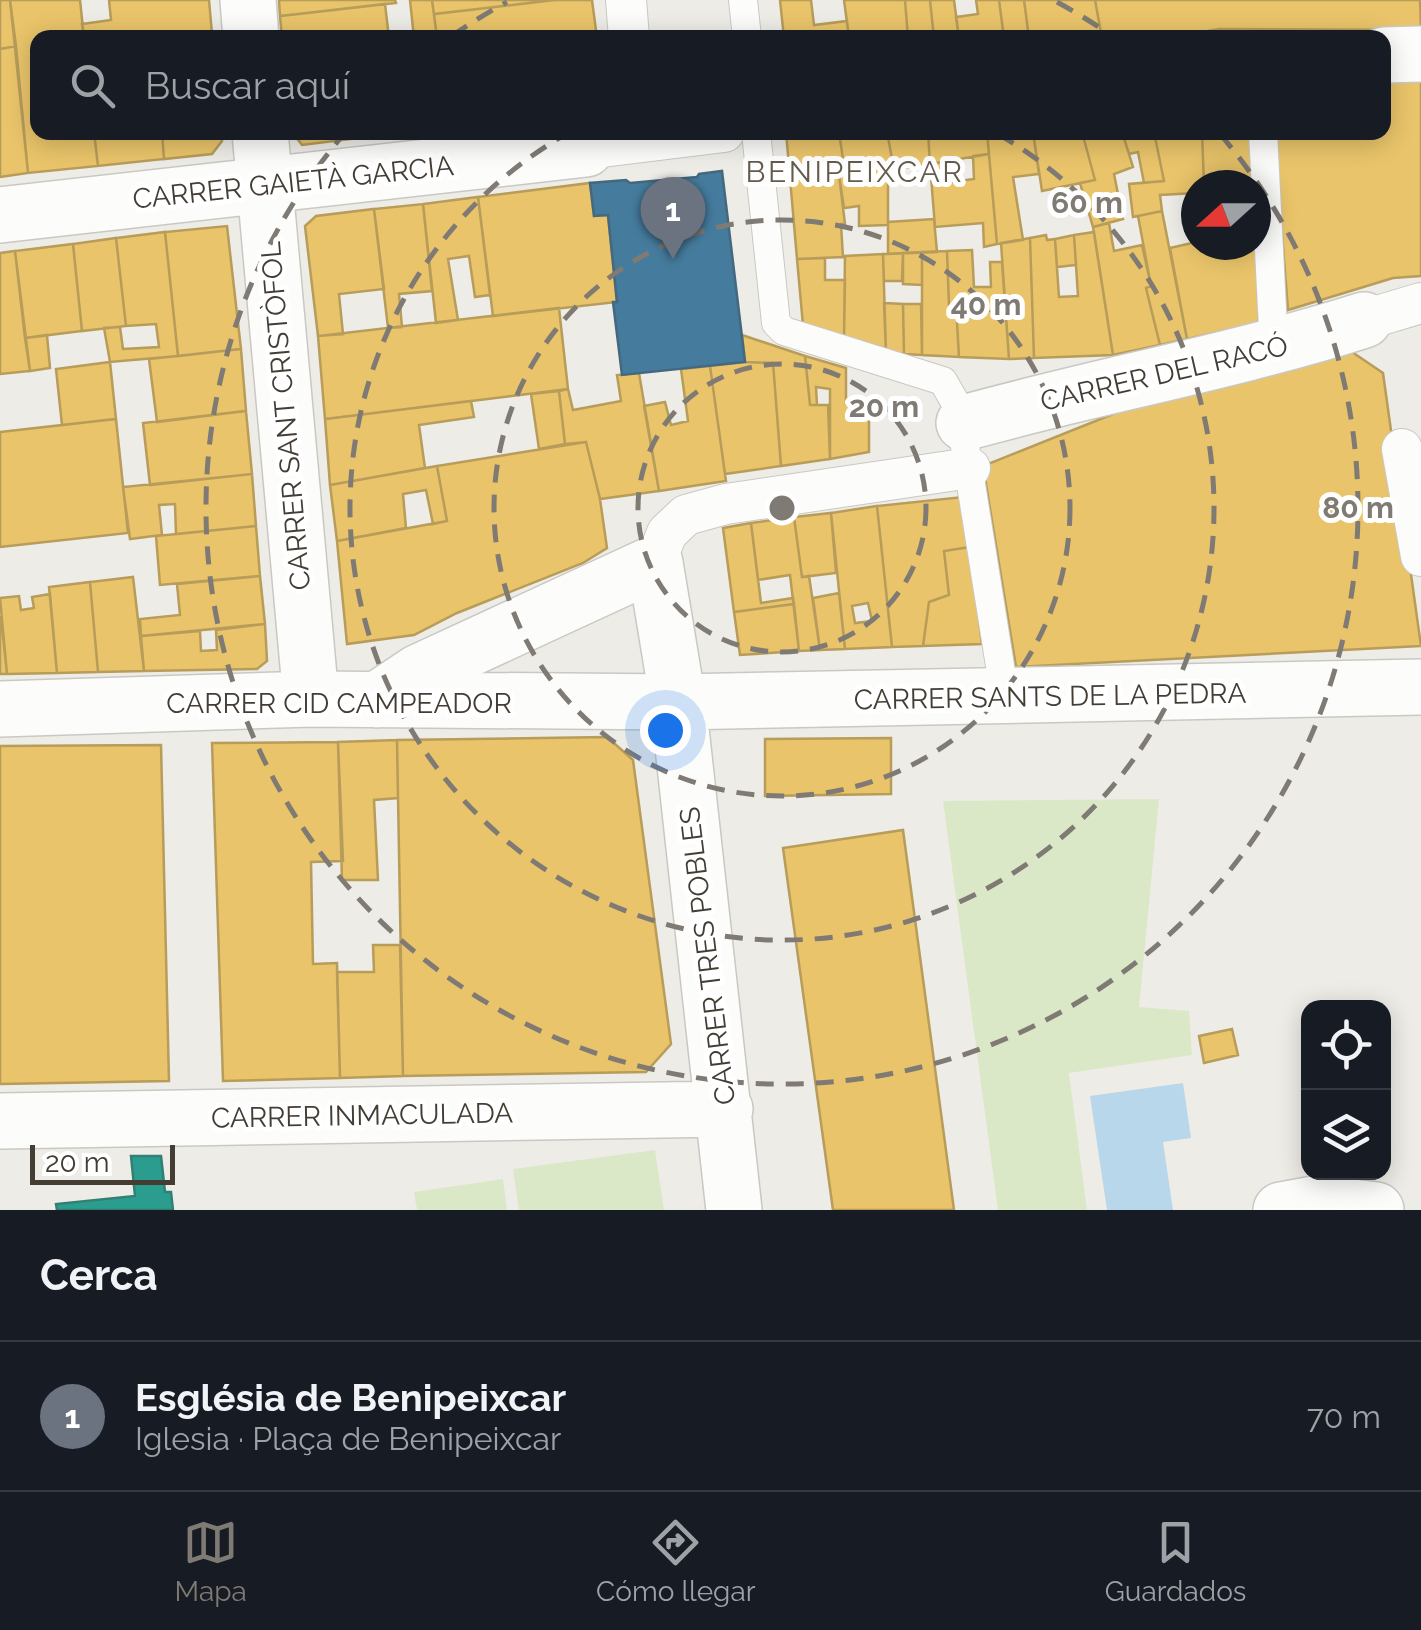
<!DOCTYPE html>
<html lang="es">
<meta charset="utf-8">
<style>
body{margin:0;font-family:Raleway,sans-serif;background:#242831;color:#f1f3f6}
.controls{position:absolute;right:30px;bottom:30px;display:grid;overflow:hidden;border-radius:20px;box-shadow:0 5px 25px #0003}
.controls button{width:90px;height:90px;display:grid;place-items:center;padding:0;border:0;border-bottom:2px solid #363941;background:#171b24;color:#f1f3f6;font:50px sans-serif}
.compass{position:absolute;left:1181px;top:170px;width:90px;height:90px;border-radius:50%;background:#171b24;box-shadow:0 5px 25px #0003;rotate:249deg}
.scale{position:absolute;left:30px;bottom:25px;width:145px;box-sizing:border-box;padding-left:10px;border:5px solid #433d34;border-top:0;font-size:28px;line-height:35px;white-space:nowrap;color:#433d34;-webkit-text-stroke:8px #fff;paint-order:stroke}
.you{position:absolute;left:665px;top:730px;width:35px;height:35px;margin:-25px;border:8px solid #fff;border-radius:50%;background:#1a73e8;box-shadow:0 0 0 15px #1a73e833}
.badge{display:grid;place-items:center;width:65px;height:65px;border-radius:50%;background:#7f7a73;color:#fff;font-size:32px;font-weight:700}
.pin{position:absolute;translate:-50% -82px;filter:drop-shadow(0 2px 5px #0008)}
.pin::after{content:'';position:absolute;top:52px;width:35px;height:30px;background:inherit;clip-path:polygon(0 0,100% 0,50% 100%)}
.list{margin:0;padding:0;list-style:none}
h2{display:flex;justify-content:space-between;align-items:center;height:130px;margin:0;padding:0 40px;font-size:42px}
h2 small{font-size:32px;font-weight:400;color:#9ea1a6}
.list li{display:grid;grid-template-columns:65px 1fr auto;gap:30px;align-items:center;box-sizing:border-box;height:150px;padding:0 40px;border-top:2px solid #363941}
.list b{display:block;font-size:38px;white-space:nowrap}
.list p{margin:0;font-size:32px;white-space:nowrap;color:#9ea1a6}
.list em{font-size:32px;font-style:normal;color:#9ea1a6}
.icon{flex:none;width:55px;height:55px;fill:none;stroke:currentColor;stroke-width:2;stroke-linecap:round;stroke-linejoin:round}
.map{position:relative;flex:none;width:1421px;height:1210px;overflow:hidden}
.search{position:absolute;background:#171b24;box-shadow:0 5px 25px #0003;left:30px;right:30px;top:30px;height:110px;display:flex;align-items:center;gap:25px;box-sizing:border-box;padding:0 35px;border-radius:20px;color:#9ea1a6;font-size:38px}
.sheet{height:280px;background:#171b24}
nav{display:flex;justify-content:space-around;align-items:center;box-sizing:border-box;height:140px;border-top:2px solid #363941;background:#171b24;font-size:28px;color:#9ea1a6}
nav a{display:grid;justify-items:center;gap:5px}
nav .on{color:#7f7a73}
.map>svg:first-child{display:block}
.green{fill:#dbe8c8}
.water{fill:#b9d7ea}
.homes{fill:#e9c46a;stroke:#b79c5a;stroke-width:2.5;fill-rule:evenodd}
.schools{fill:#2a9d8f;stroke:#328074;stroke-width:2.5}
.public{fill:#457b9d;stroke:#44687e;stroke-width:2.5}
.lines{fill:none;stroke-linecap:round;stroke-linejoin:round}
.service-casing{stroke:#cac8c3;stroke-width:30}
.pedestrian-casing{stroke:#cac8c3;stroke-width:42}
.minor-casing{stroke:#cac8c3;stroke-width:58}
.tertiary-casing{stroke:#cac8c3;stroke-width:58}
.service{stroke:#fcfcfb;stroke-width:28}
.pedestrian{stroke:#fcfcfb;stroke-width:40}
.minor{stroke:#fcfcfb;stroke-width:55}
.tertiary{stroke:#fcfcfb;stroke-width:55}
.ring{fill:none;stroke:#7f7a73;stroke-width:5;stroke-dasharray:18 12}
.labels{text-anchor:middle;stroke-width:10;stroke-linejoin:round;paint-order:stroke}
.street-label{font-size:28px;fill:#433d34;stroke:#fff}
.neighbourhood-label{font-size:30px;letter-spacing:2.5px;fill:#655b4c;stroke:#fff}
.centre{fill:#7f7a73;stroke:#fff;stroke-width:5}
.ring-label{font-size:30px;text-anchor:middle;font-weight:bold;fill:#7f7a73;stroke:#fff;stroke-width:10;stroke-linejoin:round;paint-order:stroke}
</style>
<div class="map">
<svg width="1421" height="1210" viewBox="0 0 1421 1210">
<rect width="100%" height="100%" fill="#eeece7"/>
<path class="green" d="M1159 799 1139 1007 1189 1011 1192 1055 1069 1073 1087 1210H998L943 801Z
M655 1150 664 1210H519L513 1169Z
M503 1179 507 1210H417L414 1192Z"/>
<path class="water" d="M1183 1083 1191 1138 1163 1142 1173 1210H1107L1090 1096Z"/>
<path class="homes" d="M0 0H10L16 46 0 49Z
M10 0H80L84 38H38V132H94L98 166 28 173Z
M109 0H209L212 34 183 38H84L82 24 111 20Z
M279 0H395L396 3 280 16Z
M410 0H432L437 38H414Z
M432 0H555L434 14Z
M555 0H592L597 38H437L434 14Z
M780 0H811L814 25 847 21 849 38H784Z
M844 0H905L908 38H849Z
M905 0H930L934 38H908Z
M930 0H954L959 38H934Z
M976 0H999L1004 38H959L956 17 978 14Z
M999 0H1024L1029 38H1004Z
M1024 0H1095L1102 38H1029Z
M1095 0H1420L1421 30 1219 29 1168 38H1102Z
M385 4 389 38H282L280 16Z
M16 46 28 173 0 177V49Z
M1421 72V276L1393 278 1288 310 1274 132H1384V74Z
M94 132H162L164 159 98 166Z
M162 132H222V141L212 154 164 159Z
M292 132H400V133L302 145Z
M786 132H839L845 173 839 175 845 224H841L843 257 797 259Z
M839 132H887L894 169 888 172V225L859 226V206L844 208 839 175 845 173Z
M887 132H928L930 164 894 169Z
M928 132H987L989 154 930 164Z
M987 132H1033L1039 174 1013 177 1023 240 997 244Z
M1033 132H1082L1095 180 1042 191Z
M1082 132H1122L1133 167 1114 174 1123 219 1093 227 1080 183 1095 180Z
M1122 132H1154L1164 181 1144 183 1138 152 1129 154Z
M1154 132H1202L1204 185H1196V193L1160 195 1162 211 1133 217 1129 184 1164 181Z
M1202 132H1254L1256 185H1204Z
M989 154 997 244 984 247 983 223 935 227 930 164 950 161 951 182 974 179 973 156Z
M590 183 594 216 608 215 617 302 493 316 478 197Z
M478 197 490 295 475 297 469 256 448 259 458 320 436 323 423 204Z
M423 204 432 291 399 294 402 327 388 328 374 209Z
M374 209 384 289 339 294 343 334 318 336 305 226 316 216Z
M1162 211 1187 339 1160 345 1146 288 1151 286 1138 216Z
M934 219 937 252 888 254V222Z
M1109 223 1114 251 1142 245 1151 286 1146 288 1160 345 1113 355 1093 227Z
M227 226 241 349 178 356 165 232Z
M165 232 178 356 110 362 104 328 120 327 123 349 159 347 156 324 126 326 116 238Z
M1094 232 1113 355 1034 358 1030 238 1046 235 1047 240 1055 239 1059 297 1078 296 1074 235Z
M1074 235 1076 265 1057 267 1055 239Z
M116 238 126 326 82 331 73 244Z
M1030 238 1034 358 1009 359 1001 243Z
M1196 242V245H1256L1259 323 1187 339 1170 248Z
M73 244 82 331 25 338 15 251Z
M972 250 974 287H991L990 262H1002L1009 359 959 357 956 305H949L947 251Z
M15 251 30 371 0 374V253Z
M947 251 949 305H956L959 357 922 355V252Z
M922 252V285L903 284V253Z
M903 253 902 281H884L883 254Z
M883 254 886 353 844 339 845 256Z
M825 258V280H845L844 339 803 325 797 259Z
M884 303 903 304 904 354 886 353Z
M903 304H921L922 355 904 354Z
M559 308 568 389 325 419 318 336Z
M47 335 50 368 30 371 25 338Z
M742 335 805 356 810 405H828L830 459 781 466 773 363 745 362Z
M241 349 246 411 157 422 149 359Z
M1352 352 1383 373 1421 646 1016 667 983 466 1128 408Z
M805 356 846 368V404L869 402V452L830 459V389L816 387 817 405H810Z
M110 362 116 419 62 425 56 369Z
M745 362 773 363 781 466 725 474 710 366Z
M710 366 726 481 659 491 644 406 665 402 671 425 688 421 681 369Z
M639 373 659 491 600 499 586 442 565 444 559 391 568 389 573 410 621 401 617 375Z
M559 391 565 444 539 449 531 394Z
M471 401 474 417 419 425 425 468 330 485 325 419Z
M246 411 252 474 150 485 143 423Z
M116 419 128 533 0 547V432Z
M586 442 600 499 607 548 583 563 457 613 414 635 347 644 337 541 447 521 437 466Z
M437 466 447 521 433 524 426 490 403 494 406 528 337 541 330 485Z
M252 474 256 526 176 534 175 504 159 505 162 535 130 539 123 487Z
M963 497 970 547 944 551 949 595 929 602 923 646 892 647 877 506Z
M877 506 892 647 845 649 831 513ZM868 603 872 621 855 623 852 606Z
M831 513 836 573 802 577 794 517Z
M794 517 802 577 809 576 820 650 799 651 790 575 758 580 751 523Z
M751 523 761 603 793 598 794 604 734 612 723 528Z
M256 526 260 576 160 585 156 536Z
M970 547 982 644 923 646 929 602 949 595 944 551Z
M260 576 265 624 141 636 140 619 180 615 177 584Z
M133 577 144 671 98 672 90 582Z
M90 582 98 672 57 673 49 587Z
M839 593 845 649 820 650 813 598Z
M50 594 57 673 7 674 0 598 19 596 21 610 34 608 32 597Z
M794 604 799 651 740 655 734 612Z
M0 617H1L7 674H0Z
M265 624 267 661 257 669 144 671 141 636 200 631 201 651 217 650 216 630Z
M607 737 633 760 671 1044 646 1072 403 1076 397 740Z
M891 738V794L765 796V739Z
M397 740 398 798 374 800 378 880H342L338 742Z
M338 742 343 861 311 862 313 964 337 963 340 1078 223 1081 212 743Z
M161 745 169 1081 0 1084V746Z
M903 830 954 1210H833L783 848Z
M373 945H400L403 1076 340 1078 337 972H374Z
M1232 1029 1238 1055 1204 1063 1199 1036Z"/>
<path class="schools" d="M131 1156H161L165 1192H171L173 1210H57L56 1204 135 1196Z"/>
<path class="public" d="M722 171 745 362 622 375 613 302H617L608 215 594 216 590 183 626 180 630 183 697 177 699 174Z"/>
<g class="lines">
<g class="service-casing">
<path id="service" d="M743 0 747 38
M756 132 776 323 784 331 943 381 959 409 1005 697
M1263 132 1274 348"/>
</g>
<g class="pedestrian-casing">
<path id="pedestrian" d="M626 0 629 38
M586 149 724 132
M1364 320 1421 303
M1402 449 1421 556
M655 563 667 533 686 515 726 504 970 468"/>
</g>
<g class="minor-casing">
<path id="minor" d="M248 0 251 38
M1384 55 1421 54
M260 132 311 699
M0 215 586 149
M964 423C1097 386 1232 362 1364 320
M377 700 419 672 655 563 678 702 734 1210
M0 709 311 699 678 702 1421 687
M0 1121 725 1109"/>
</g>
<g class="tertiary-casing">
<path id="tertiary" d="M1281 1210 1330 1201 1336 1205 1376 1210"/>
</g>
<use href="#service" class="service"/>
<use href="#pedestrian" class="pedestrian"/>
<use href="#minor" class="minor"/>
<use href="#tertiary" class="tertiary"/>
</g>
<g class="ring">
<circle cx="782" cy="508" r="144"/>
<circle cx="782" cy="508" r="288"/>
<path d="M998 134A432 432 0 1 1 566 134"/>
<path d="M452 36A576 576 0 0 1 507 2M1057 2A576 576 0 0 1 1112 36M1220 134A576 576 0 1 1 344 134"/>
</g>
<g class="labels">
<g class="street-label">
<text transform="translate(293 182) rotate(-6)" y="10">CARRER GAIETÀ GARCIA</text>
<text transform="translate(1164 373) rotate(-13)" y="10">CARRER DEL RACÓ</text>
<text transform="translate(285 416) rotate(-95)" y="10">CARRER SANT CRISTÒFOL</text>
<text transform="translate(1050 696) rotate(-1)" y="10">CARRER SANTS DE LA PEDRA</text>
<text x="339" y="713">CARRER CID CAMPEADOR</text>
<text transform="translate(707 956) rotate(-97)" y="10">CARRER TRES POBLES</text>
<text transform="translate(362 1115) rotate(-1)" y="10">CARRER INMACULADA</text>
</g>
<g class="neighbourhood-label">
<text x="855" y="182">BENIPEIXCAR</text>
</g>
</g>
<circle cx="782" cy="508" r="15" class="centre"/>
<g class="ring-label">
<text x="1087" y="213">60 m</text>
<text x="986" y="315">40 m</text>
<text x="884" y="417">20 m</text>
<text x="1358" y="518">80 m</text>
</g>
</svg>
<div class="controls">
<button><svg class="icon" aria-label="locate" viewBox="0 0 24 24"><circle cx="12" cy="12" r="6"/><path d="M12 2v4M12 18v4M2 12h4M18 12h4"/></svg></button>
<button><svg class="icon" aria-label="layers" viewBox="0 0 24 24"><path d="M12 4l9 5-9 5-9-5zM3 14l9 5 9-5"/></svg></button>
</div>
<svg class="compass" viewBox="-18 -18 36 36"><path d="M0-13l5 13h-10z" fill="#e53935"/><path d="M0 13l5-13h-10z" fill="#9ea1a6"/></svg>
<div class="scale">20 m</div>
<div class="you"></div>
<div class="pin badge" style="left:673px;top:259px;background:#6b7280">1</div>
<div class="search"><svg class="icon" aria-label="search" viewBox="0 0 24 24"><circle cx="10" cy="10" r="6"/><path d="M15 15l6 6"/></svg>Buscar aquí</div>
</div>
<section class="sheet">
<h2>Cerca<small></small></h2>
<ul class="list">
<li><span class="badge" style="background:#6b7280">1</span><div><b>Església de Benipeixcar</b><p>Iglesia · Plaça de Benipeixcar</p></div><em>70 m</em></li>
</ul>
</section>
<nav>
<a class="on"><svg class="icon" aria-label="map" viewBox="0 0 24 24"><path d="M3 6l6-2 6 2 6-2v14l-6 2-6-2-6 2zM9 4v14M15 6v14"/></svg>Mapa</a>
<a><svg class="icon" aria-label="directions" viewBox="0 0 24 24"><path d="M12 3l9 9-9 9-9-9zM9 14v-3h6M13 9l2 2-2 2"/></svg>Cómo llegar</a>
<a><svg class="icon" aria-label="saved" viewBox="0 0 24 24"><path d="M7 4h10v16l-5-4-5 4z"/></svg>Guardados</a>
</nav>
